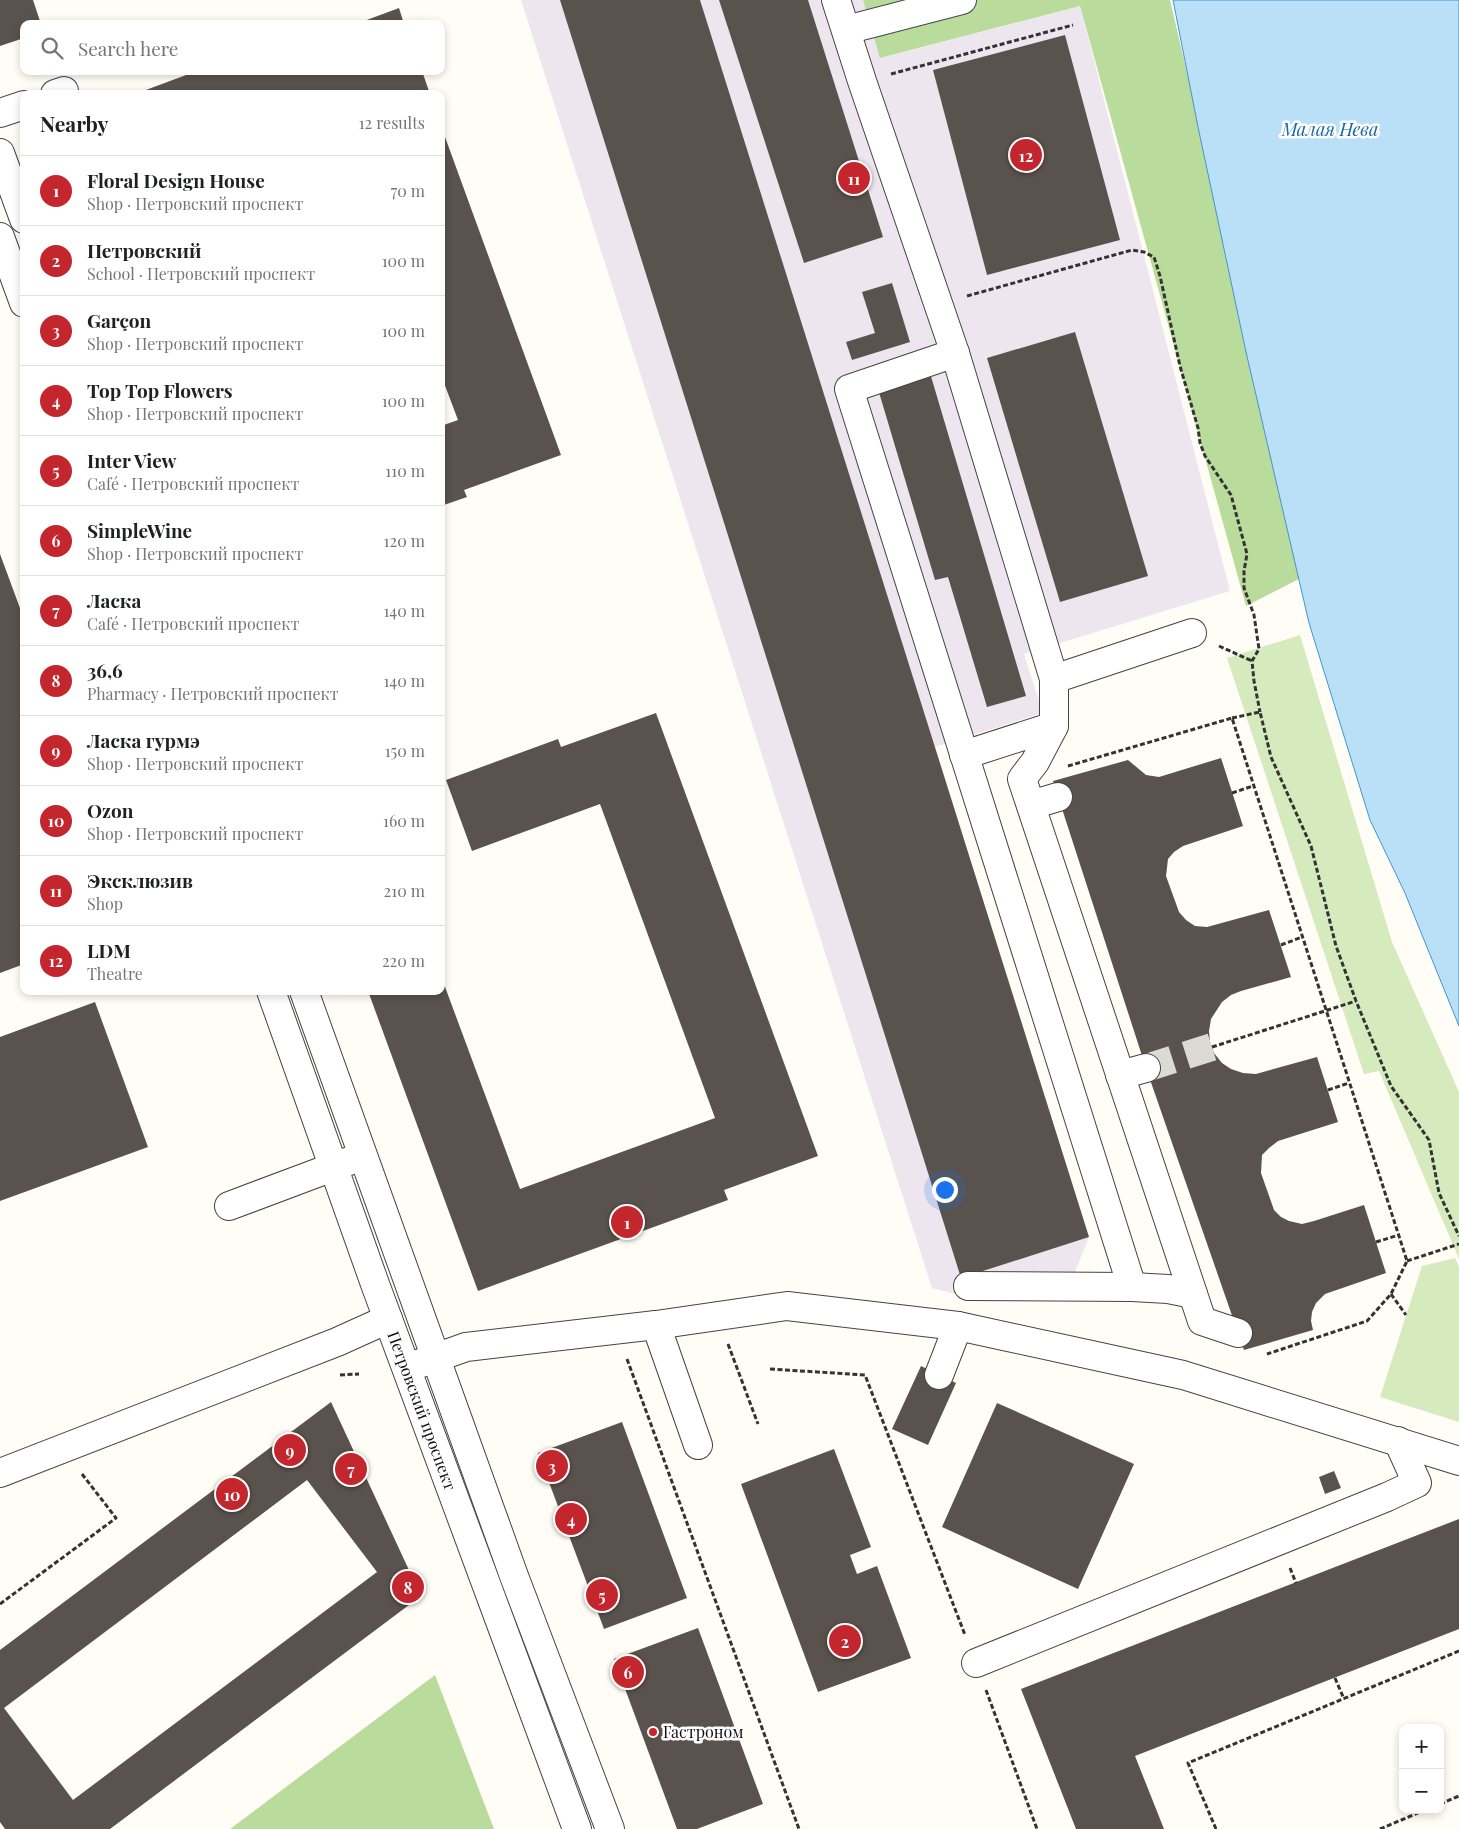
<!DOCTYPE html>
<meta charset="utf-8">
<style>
body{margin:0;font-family:"Playfair Display",serif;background:#f2f2f2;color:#202124}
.controls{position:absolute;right:15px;bottom:15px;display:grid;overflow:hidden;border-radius:10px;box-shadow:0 2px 8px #0003}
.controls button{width:45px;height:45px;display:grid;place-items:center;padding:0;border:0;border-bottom:1px solid #e0e0e0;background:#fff;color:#202124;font:25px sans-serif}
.you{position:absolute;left:944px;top:1189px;width:18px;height:18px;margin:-12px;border:4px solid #fff;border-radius:50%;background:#1a73e8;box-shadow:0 0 0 8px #1a73e833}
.badge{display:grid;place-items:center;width:32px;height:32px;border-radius:50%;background:#c4262e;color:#fff;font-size:16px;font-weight:700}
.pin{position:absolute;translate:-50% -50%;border:2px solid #fff;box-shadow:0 1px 5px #0006}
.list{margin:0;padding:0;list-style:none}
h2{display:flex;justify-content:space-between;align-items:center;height:65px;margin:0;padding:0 20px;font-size:21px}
h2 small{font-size:16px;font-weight:400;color:#757577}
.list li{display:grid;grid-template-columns:32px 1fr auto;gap:15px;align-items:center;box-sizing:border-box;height:70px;padding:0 20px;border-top:1px solid #e0e0e0}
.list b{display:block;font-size:19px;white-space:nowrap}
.list p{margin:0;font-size:16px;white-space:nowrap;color:#757577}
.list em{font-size:16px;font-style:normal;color:#757577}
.icon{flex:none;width:28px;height:28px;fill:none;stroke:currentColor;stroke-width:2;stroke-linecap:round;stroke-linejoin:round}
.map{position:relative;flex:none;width:1459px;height:1829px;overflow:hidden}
.search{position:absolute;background:#fff;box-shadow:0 2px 8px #0003;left:20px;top:20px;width:425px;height:55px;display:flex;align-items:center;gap:12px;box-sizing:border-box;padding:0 18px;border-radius:10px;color:#757577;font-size:19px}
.panel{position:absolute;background:#fff;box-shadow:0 2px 8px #0003;left:20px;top:90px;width:425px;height:905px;border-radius:10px}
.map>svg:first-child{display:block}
.industrial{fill:#eee6ef}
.green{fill:#d5ebbd}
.forest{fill:#b9dc9c}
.water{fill:#b9e0f7;stroke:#3f96cf}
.building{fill:#5a524d;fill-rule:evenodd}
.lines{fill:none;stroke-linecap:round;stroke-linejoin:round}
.minor-tunnel{stroke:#dbdad3;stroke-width:28;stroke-dasharray:28 14;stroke-linecap:butt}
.minor-casing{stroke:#444;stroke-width:30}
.path{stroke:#333;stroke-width:3;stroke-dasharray:5 2.5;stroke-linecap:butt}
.minor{stroke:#fff;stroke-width:28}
.poi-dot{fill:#c4262e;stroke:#fff;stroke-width:2}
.labels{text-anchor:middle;stroke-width:5;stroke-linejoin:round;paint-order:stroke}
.street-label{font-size:16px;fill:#111;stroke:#fff}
.poi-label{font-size:16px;fill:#111;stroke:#fff;text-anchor:start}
.water-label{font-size:18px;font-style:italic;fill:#1768a6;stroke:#fff}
</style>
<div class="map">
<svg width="1459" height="1829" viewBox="0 0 1459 1829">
<rect width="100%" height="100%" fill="#fffdf5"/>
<path class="industrial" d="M521 0H863L881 58 1080 6 1230 591 1024 654 1043 713 935 747 1089 1237 1073 1277 967 1297 932 1288Z"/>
<path class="green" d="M1300 635 1392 942 1459 1092V1259L1379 1071 1364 1074 1227 658Z
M1455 1258 1459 1267V1422L1380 1397 1422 1266Z"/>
<path class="forest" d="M863 0H1170L1305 576 1246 606 1080 6 880 58Z
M435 1675 494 1829H230Z"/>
<path class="water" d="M1173 0H1459V1026L1405 893 1370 820 1309 623 1246 352 1198 127Z"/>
<path class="building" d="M0 0H33L41 24H24V38L0 46Z
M560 0H700L1089 1237 961 1278Z
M719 0H808L883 237 804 263Z
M399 8 404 24H356Z
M1065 35 1120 240 987 275 933 70Z
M197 71H422L430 94H135Z
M441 126 561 455 464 490 467 497 441 506V426L458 420 441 375Z
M892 283 910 342 852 360 846 342 875 333 862 292Z
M1075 332 1148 576 1060 602 987 358Z
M930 373 1026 696 987 707 948 577 935 580 878 389Z
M0 554 24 619V964L0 973Z
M656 713 818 1156 724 1190 728 1200 478 1291 368 991H441V976L520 1189 715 1118 600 804 472 851 446 780 558 739 561 747Z
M1221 758 1243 826 1183 846 1174 852 1168 859 1166 876 1179 912 1186 920 1195 926 1207 927 1269 910 1291 977 1241 991 1231 995 1222 1002 1211 1019 1209 1031 1210 1042 1214 1053 1222 1063 1231 1069 1243 1073 1256 1074 1317 1057 1338 1122 1278 1141 1269 1148 1262 1155 1261 1173 1274 1210 1281 1217 1289 1221 1302 1224 1314 1221 1364 1205 1386 1273 1325 1294 1316 1303 1312 1312 1311 1321 1313 1330 1244 1350 1146 1068 1053 781 1128 760 1146 775 1159 777Z
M95 1002 148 1147 0 1201V1037Z
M921 1366 956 1383 928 1445 892 1429Z
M331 1402 421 1596 110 1829H5L0 1822V1650ZM307 1480 377 1572 73 1800 4 1708Z
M997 1403 1134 1464 1078 1589 942 1527Z
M622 1422 687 1598 604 1629 538 1453Z
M834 1449 871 1547 850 1555 857 1574 877 1566 911 1658 818 1692 741 1484Z
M1334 1471 1341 1488 1325 1494 1319 1477Z
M1459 1519V1629L1135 1756 1164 1829H1076L1021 1689Z
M698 1628 763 1804 697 1829H677L614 1659Z"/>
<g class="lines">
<path class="minor-tunnel" d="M1146 1068 1212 1047"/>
<g class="minor-casing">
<g id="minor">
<path d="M836 0 862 81 955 353 1054 679V726L964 755"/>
<path d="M846 30 962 0"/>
<path d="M55 94 64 91"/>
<path d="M0 113 24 105"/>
<path d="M0 153 24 219"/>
<path d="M0 237 24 303"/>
<path d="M955 353 849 389 1132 1287"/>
<path d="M1054 679 1192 633"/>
<path d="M1054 726 1035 762 1022 779 1202 1321 1238 1333"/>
<path d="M1031 805 1058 797"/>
<path id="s1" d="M271 991 375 1284 577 1829"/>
<path d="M304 991 514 1576 610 1829"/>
<path d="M1120 1075 1146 1068"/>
<path d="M229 1206 349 1161"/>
<path d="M968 1286 1132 1287 1168 1289 1193 1294"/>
<path d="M656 1325 698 1445"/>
<path d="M407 1368 466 1347 656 1325 787 1306 958 1326 1183 1375 1459 1461"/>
<path d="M939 1375 958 1326"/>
<path d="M0 1473 337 1342 388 1319"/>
<path d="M976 1663 1387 1497 1417 1483 1398 1441"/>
</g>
</g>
<path class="path" d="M891 74 1073 25
M967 296 1132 250 1144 252 1154 257 1160 276 1180 366 1198 428 1200 443 1205 456 1231 495 1247 554 1244 571V588L1254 615 1259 649 1252 661 1254 681 1260 712
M1219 646 1252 661
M1232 718 1260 712 1271 757 1311 846 1336 946 1356 1001 1391 1086 1429 1140 1439 1193 1459 1236
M1068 766 1232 718 1407 1261 1391 1294 1367 1321 1267 1354
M1232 793 1253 786
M1281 945 1302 937
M1212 1047 1356 1001
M1328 1090 1349 1083
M1376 1242 1399 1235
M1407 1261 1459 1244
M1391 1294 1406 1315
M728 1344 758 1424
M627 1359 799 1829
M770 1369 865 1375 965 1635
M340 1375 359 1374
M1290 1568 1296 1583
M0 1604 116 1518 82 1474
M1335 1678 1344 1699
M986 1690 1037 1829
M1440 1804 1459 1796
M1216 1829 1188 1763 1459 1651
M1380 1829 1425 1810"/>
<use href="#minor" class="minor"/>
</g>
<circle class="poi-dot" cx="653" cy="1732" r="5"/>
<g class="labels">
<g class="street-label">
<text dy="6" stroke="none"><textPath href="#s1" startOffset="446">Петровский проспект</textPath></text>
</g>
<g class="poi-label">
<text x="663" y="1738">Гастроном</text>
</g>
<g class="water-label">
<text x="1330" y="136">Малая Нева</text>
</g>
</g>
</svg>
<div class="controls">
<button>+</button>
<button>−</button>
</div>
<div class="you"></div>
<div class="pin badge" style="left:627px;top:1222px">1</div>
<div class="pin badge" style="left:845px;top:1641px">2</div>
<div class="pin badge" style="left:552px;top:1466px">3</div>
<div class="pin badge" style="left:571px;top:1519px">4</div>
<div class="pin badge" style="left:602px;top:1595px">5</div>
<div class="pin badge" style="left:628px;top:1672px">6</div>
<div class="pin badge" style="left:351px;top:1469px">7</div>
<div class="pin badge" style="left:408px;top:1587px">8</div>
<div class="pin badge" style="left:290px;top:1450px">9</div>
<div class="pin badge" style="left:232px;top:1494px">10</div>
<div class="pin badge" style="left:854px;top:178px">11</div>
<div class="pin badge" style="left:1026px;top:155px">12</div>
<div class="search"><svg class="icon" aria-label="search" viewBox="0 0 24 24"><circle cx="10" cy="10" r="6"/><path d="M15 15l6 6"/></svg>Search here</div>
<section class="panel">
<h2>Nearby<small>12 results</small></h2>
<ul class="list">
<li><span class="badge">1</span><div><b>Floral Design House</b><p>Shop · Петровский проспект</p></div><em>70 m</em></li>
<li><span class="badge">2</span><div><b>Петровский</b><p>School · Петровский проспект</p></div><em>100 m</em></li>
<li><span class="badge">3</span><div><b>Garçon</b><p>Shop · Петровский проспект</p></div><em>100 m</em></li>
<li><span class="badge">4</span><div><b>Top Top Flowers</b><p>Shop · Петровский проспект</p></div><em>100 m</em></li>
<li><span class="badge">5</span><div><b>Inter View</b><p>Café · Петровский проспект</p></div><em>110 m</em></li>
<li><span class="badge">6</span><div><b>SimpleWine</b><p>Shop · Петровский проспект</p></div><em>120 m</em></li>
<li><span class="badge">7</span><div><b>Ласка</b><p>Café · Петровский проспект</p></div><em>140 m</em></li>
<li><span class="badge">8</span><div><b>36,6</b><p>Pharmacy · Петровский проспект</p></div><em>140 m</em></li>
<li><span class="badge">9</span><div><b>Ласка гурмэ</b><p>Shop · Петровский проспект</p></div><em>150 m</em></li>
<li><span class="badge">10</span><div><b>Ozon</b><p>Shop · Петровский проспект</p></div><em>160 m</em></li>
<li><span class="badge">11</span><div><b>Эксклюзив</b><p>Shop</p></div><em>210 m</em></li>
<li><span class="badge">12</span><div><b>LDM</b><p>Theatre</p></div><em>220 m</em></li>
</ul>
</section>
</div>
